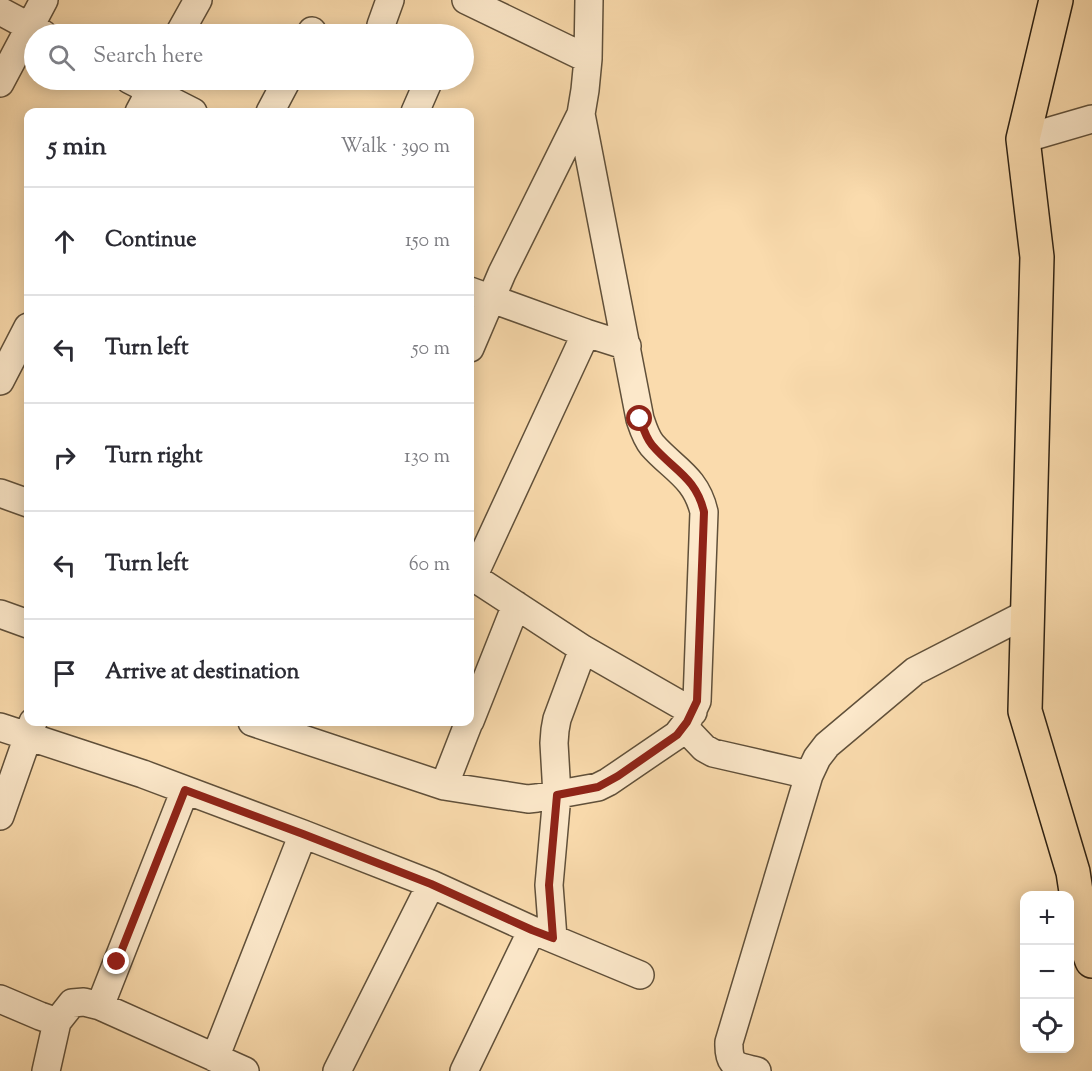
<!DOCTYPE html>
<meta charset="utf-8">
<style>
body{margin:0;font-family:"Sorts Mill Goudy",serif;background:#f7f7f7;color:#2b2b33}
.controls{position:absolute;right:18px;bottom:18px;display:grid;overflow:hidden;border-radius:12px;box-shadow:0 3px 15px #0003}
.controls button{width:54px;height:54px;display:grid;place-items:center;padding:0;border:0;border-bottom:2px solid #e1e1e2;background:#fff;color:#2b2b33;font:30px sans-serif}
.stop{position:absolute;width:18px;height:18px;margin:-14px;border:4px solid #8f2418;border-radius:50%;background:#fff}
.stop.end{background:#8f2418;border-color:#fff;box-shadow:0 2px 6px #0008}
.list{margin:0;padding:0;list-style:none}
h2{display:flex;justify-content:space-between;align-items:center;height:78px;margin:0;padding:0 24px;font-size:26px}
h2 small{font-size:20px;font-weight:400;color:#7c7c81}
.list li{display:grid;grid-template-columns:39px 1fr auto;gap:18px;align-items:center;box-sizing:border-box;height:108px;padding:0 24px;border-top:2px solid #e1e1e2}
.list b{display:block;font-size:22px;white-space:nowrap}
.list em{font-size:20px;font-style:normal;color:#7c7c81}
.icon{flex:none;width:33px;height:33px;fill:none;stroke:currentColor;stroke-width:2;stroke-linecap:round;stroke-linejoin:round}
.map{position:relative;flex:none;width:1092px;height:1071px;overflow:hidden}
.search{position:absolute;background:#fff;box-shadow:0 3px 15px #0003;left:24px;top:24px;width:450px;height:66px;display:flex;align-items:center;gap:15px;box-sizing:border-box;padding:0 21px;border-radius:33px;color:#7c7c81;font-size:22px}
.panel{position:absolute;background:#fff;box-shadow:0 3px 15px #0003;left:24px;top:108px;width:450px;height:618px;border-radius:12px}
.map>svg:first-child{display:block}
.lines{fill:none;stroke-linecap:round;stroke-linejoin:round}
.minor-casing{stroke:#60503a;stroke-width:30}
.major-casing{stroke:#2d2113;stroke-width:36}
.minor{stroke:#fce8ca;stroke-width:27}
.major{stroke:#fadbad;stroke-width:33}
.route{stroke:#8f2418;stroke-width:8}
</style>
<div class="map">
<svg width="1092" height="1071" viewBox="0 0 1092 1071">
<rect width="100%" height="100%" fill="#fadbad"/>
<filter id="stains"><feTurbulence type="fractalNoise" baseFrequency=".00333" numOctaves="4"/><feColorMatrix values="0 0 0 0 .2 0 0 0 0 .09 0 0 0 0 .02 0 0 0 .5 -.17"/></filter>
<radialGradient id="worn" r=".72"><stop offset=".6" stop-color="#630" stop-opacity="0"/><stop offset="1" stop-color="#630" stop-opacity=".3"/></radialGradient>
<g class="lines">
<g class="minor-casing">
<path id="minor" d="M466 0 588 59 585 90 581 114 502 273 470 348
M0 11 43 34
M179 34 198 0
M310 34 312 31
M383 34 381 25 390 0
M588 59 589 0
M130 80 193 112
M0 83 44 0
M139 112 156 80
M270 112 287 80
M415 112 429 80
M1023 139 1092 119
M470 291 586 333 627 346
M0 381 28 327
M0 493 28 503
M470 575 583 649 693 712
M473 577 586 333
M0 614 28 624
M470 721 516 605
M252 722 444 786 528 799 537 798 598 787 608 782 677 735 687 722 697 701 704 512C696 477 673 469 652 445 646 438 643 428 640 419L581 114
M0 727 143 774 303 834 431 884 532 930 640 975
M684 727 704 748 713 753 809 775
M444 786 469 722
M0 816 33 722
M553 938 549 885 557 795 554 743 555 730 557 719 583 649
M0 999 40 1016 57 1022 46 1071
M100 1006 185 790
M57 1022 72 1003 84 1002 100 1006 245 1071
M215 1058 303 834
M337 1071 431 884
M464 1071 532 930
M757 1071C737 1066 728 1067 729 1042L809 775 817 758 827 745 915 671 1028 613"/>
</g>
<g class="major-casing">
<path id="major" d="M1056 0 1023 139 1037 257 1025 711 1073 872 1083 937 1092 961"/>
</g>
<use href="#minor" class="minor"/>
<use href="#major" class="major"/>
</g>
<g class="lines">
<path class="route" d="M117 962 185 790 303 834 431 884 532 930 553 938 549 885 557 795 598 787 618 776 677 735 687 722 697 701 704 512C696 477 673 470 652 445 646 438 643 428 640 419"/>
</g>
<rect width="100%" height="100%" filter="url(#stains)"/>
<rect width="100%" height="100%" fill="url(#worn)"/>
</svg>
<div class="controls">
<button>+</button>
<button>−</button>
<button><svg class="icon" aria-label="locate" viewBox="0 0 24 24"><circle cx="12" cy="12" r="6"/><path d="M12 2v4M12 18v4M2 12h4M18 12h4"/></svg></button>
</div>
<div class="stop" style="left:640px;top:419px"></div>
<div class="stop end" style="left:117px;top:962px"></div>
<div class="search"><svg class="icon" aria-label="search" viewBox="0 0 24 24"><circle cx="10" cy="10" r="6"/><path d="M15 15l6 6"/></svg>Search here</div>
<section class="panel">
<h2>5 min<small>Walk · 390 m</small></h2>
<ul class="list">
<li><svg class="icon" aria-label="ahead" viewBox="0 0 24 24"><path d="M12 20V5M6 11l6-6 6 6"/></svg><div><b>Continue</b></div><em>150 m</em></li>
<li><svg class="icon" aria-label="left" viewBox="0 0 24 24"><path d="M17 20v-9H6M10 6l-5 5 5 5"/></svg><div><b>Turn left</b></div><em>50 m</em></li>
<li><svg class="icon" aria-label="right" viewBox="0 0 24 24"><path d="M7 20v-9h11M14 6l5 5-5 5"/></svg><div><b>Turn right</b></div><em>130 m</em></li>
<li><svg class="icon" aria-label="left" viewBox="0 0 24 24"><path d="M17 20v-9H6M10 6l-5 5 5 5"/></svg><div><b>Turn left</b></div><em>60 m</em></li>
<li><svg class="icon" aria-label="arrive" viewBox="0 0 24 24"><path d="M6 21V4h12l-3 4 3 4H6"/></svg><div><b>Arrive at destination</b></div></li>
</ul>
</section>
</div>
